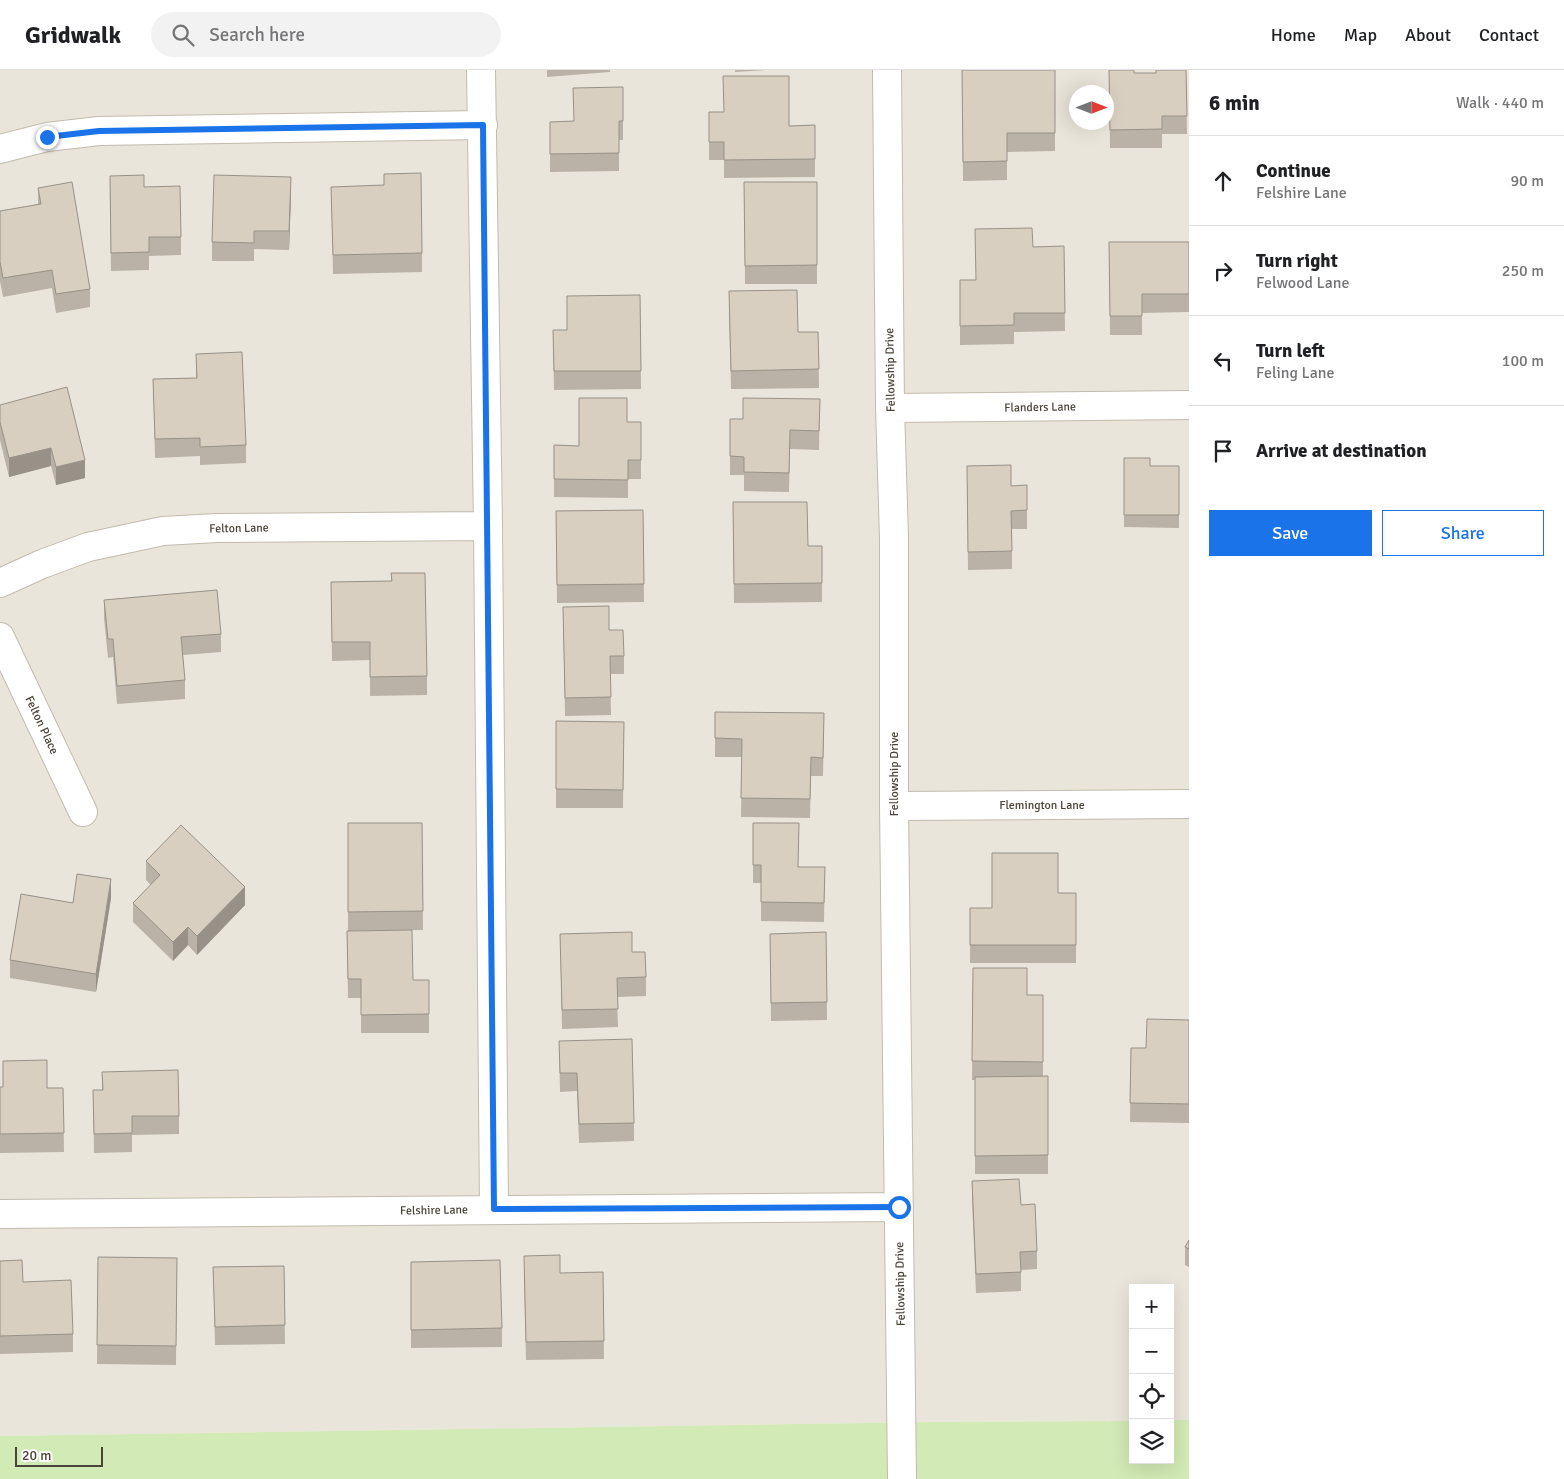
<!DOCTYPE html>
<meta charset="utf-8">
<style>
body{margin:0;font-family:Signika,sans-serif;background:#f2f2f2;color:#202124}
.controls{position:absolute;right:15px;bottom:15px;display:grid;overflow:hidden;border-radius:0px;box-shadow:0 5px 20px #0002}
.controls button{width:45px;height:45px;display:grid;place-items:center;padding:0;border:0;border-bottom:1px solid #e0e0e0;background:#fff;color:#202124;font:25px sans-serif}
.compass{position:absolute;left:1069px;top:15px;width:45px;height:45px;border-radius:50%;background:#fff;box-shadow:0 5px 20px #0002;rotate:90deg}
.scale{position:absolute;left:15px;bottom:12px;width:88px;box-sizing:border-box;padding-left:5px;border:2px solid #4b4439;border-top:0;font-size:14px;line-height:18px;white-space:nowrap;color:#4b4439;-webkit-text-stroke:4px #fff;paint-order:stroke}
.stop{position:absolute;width:15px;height:15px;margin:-11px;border:4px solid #1a73e8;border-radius:50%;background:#fff}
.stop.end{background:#1a73e8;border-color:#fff;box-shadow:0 1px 5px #0008}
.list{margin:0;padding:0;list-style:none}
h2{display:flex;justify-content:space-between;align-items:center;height:65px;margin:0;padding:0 20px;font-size:21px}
h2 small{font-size:16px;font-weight:400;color:#757577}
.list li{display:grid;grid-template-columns:32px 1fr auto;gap:15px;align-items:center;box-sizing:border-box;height:90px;padding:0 20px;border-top:1px solid #e0e0e0}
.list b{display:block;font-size:19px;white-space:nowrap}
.list p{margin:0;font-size:16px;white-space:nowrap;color:#757577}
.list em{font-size:16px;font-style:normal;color:#757577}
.actions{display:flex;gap:10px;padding:15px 20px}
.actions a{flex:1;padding:11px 0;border:1px solid #1a73e8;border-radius:0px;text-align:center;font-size:18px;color:#1a73e8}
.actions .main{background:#1a73e8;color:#fff}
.icon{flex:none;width:28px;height:28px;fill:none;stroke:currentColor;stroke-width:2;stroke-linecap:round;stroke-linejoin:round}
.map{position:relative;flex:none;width:1189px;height:1409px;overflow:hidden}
header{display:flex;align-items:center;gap:30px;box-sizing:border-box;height:70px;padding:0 25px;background:#fff;border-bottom:1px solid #e0e0e0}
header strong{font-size:24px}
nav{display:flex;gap:28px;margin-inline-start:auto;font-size:18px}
.search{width:350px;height:45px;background:#f2f2f2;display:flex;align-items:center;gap:12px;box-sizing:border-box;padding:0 18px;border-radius:28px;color:#757577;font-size:19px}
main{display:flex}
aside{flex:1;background:#fff}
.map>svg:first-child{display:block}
.residential{fill:#eae5da;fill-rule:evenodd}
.green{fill:#d2eab5}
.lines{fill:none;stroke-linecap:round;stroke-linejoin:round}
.street-casing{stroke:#c2bbae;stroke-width:30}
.street{stroke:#fff;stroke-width:28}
.wall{fill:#bab2a6}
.shaded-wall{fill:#979187}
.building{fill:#d8cfc1;stroke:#979187}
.route{stroke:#1a73e8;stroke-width:6}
.labels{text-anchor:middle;stroke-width:4;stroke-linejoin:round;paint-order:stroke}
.street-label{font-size:12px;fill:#4b4439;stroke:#fff}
</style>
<header>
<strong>Gridwalk</strong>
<div class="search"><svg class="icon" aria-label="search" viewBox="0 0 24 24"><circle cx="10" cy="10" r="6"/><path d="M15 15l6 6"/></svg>Search here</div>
<nav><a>Home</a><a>Map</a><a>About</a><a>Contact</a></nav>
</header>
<main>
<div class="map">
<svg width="1189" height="1409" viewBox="0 0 1189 1409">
<rect width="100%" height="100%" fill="#f6f3ec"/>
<path class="residential" d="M0 0H1189V1350H1170V1218H1133V1351L933 1352 0 1366ZM1076 22H1106V52H1076Z"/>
<path class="green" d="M1170 1350H1189V1409H0V1366L933 1352 1133 1351V1390H1170Z"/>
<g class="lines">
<g class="street-casing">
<path id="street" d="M481 0 488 456 494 1139
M887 0 890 338 894 468V736L902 1409
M0 79 47 67 99 61 483 55
M890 338 1189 335
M0 513 42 494 88 477 163 461 217 458 488 456
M0 567 83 742
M894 736 1189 734
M0 1144 899 1137"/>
</g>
<use href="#street" class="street"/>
</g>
<path class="wall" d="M547 0H610V2L547 7Z
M735 0H766L735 2Z
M962 0H1055V81L1007 82V110L963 111Z
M1109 0 1134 3H1156V0H1186L1187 64H1162V78H1110Z
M623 17V70H619V101L550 102V52L573 51Z
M709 42 789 56 815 55V107L724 108V90H709Z
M744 112H817V214H745Z
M144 117 181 167V185L149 186V200L111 201 110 125Z
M331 117 422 183V202L333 204Z
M38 118 90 219V237L56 243 52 218 3 227 0 211V141L38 134Z
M291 125 289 180 254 179V191H212V172Z
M1109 172H1189V242L1142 243V265H1110Z
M1064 176 1065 261 1014 262V274L960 275V210H975L1033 177Z
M640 225 641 319 554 320 553 260H567Z
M729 240 798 262H818L819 318 731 319Z
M196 284 246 375V393L200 395V386L155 388 153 309 196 308Z
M820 329 819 380 790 379 789 422 744 421V405H730V349H743Z
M0 335 85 408 56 415 51 396 9 407 0 370Z
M627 352H641V409H628V428L554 427V375L579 376Z
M1124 388 1150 396H1179V458L1124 457Z
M967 414 1027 440V459H1012V499L968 500Z
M733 432 808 476H822V532L734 533Z
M643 440 644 532 557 533 556 441Z
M391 503 427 606V625L370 626V590L332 591 331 512 391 511Z
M104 530 221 564V582L183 585 185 610V629L117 634 113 587 108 588 104 548Z
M563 537 609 560 624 586V604H610L611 645 565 646Z
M715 642 824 662 823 706H811L810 748 741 747 742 687H715Z
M556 651 624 652 623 738H556Z
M422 753 423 860 348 861V754Z
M753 753 799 797H825L824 852 761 851V813H753Z
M146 791 245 835 197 885 188 875 173 891 133 852V833L151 815 146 810Z
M1058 823H1076V893H970V838H992Z
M111 828 96 922 10 908V890L73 833Z
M347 861 413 910H429V963H361V928H348Z
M826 862 827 950 771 951 770 864Z
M560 864 632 882 646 907V926L617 927 618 957 562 959Z
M973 898 1027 925H1043V1006H1048V1104H975V1010H972Z
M1189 950V1053L1130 1052 1131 978H1146Z
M559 971 634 1053V1071L579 1073 577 1021 560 1022Z
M102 1002 179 1046V1064L132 1065V1082L94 1083 93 1020H102Z
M0 1017 47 1018H63L64 1082 0 1083Z
M972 1111 1021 1135 1037 1181V1199L1021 1200V1221L976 1223 972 1130Z
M1189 1170V1197L1185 1195V1177Z
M98 1187 177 1188 176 1295 97 1294Z
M0 1191 23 1212 73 1264V1282L0 1284Z
M411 1192 502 1258V1277L411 1278Z
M284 1196 285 1274 215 1275 213 1197Z
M603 1202 604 1289 526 1290 524 1204Z"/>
<path class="shaded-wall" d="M291 107V125L289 180V161Z
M51 378V396L9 407V388Z
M85 390V408L56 415V397Z
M111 809V828L96 922V904Z
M245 817V835L197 885V866Z
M188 857V875L173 891V872Z"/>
<path class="building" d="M962 0H1055V63H1007V91L963 92Z
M1109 0H1134V3H1156V0H1186L1187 46H1162V59L1110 60Z
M723 6H789V56L815 55V89L724 90V72H709V42H724Z
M623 17V51H619V83L550 84V52L574 51 573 18Z
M421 103 422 183 333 185 331 117 384 115V104Z
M144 105V117L180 116 181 167H149V182L111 183 110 106Z
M214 105 291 107 289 161H254V173L212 172Z
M72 112 90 219 56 224 52 200 3 208 0 192V141L41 134 38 118Z
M744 112H817V195L745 196Z
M1032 158 1033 177 1064 176 1065 243H1014V255L960 256V210H976L975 159Z
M1109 172H1189V224H1142V246H1110Z
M797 220 798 262H818L819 299 731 301 729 221Z
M640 225 641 301H554L553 260H567V226Z
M242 282 246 375 200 377V368L155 369 153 309 197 308 196 284Z
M67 317 85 390 56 397 51 378 9 388 0 352V335Z
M579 328H627V352H641V390H628V410L554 409V375L579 376Z
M743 328 820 329 819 361 790 360 789 403 744 402V387L730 386V349H743Z
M1124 388H1150V396H1179V445H1124Z
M1011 395V416L1027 415V440L1011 441 1012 481 968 482 967 396Z
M733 432H807L808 476H822V513L734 514Z
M643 440 644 514 557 515 556 441Z
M391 503H425L427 606 370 607V572H332L331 512 392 511Z
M217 520 221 564 181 567 185 610 117 616 113 569H108L104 530Z
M609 536V560H623L624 586H610L611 627 565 628 563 537Z
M715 642 824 643 823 688 811 687 810 729 741 728 742 669 715 668Z
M556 651 624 652 623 720 556 719Z
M348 753H422L423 841 348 842Z
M753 753H799L798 797H825L824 833 761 832V795H753Z
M181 755 245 817 197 866 188 857 173 872 133 833 160 805 146 791Z
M992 783H1058V823H1076V875H970V838H992Z
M77 804 111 809 96 904 10 890 21 824 73 833Z
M412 860 413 910H429V944L361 945V909H348L347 861Z
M632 862V882H645L646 907 617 908 618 939 562 940 560 864Z
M826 862 827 932 771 933 770 864Z
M973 898H1027V925H1043V992L972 991Z
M1147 949 1189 950V1034L1130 1033 1131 978H1146Z
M632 969 634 1053 579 1054 577 1003H560L559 971Z
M47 990V1018H63L64 1063 0 1064V1017H3V991Z
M178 1000 179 1046H132V1063L94 1064 93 1020H103L102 1002Z
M1048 1006V1085L975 1086V1007Z
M1019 1109 1021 1135 1035 1134 1037 1181 1020 1182 1021 1202 976 1204 972 1111Z
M1189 1170V1179L1185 1177Z
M560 1185V1203L603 1202 604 1271 526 1272 524 1186Z
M98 1187 177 1188 176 1276 97 1275Z
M22 1190 23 1212 71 1210 73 1264 0 1266V1191Z
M500 1190 502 1258 411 1260V1192Z
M284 1196 285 1255 215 1257 213 1197Z"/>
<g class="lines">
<path class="route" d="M47 67 99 61 483 55 494 1139 899 1137"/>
</g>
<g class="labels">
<g class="street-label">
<text transform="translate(890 300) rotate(-91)" y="4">Fellowship Drive</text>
<text transform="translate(1040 337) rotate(-1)" y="4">Flanders Lane</text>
<text transform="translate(239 458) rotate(-1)" y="4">Felton Lane</text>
<text transform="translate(42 655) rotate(65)" y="4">Felton Place</text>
<text transform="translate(894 704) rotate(-90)" y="4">Fellowship Drive</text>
<text x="1042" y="739">Flemington Lane</text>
<text transform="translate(434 1140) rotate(-1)" y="4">Felshire Lane</text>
<text transform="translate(900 1214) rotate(-91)" y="4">Fellowship Drive</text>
</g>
</g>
</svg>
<div class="controls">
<button>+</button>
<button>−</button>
<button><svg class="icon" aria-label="locate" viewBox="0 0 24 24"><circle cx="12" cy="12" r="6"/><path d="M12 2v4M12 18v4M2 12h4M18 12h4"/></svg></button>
<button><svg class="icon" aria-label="layers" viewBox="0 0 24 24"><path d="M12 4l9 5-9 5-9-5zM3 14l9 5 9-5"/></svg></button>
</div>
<svg class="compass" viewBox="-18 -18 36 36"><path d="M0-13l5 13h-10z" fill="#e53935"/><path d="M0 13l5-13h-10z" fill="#757577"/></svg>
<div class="scale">20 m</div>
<div class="stop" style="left:899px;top:1137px"></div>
<div class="stop end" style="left:47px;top:67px"></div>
</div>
<aside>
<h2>6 min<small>Walk · 440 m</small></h2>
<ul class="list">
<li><svg class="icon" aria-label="ahead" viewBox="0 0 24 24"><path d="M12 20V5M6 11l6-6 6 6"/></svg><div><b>Continue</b><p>Felshire Lane</p></div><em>90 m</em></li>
<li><svg class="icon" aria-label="right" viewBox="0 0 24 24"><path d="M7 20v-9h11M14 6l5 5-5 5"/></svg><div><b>Turn right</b><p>Felwood Lane</p></div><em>250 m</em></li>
<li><svg class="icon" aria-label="left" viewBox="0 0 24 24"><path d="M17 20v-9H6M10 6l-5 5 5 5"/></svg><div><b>Turn left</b><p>Feling Lane</p></div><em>100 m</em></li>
<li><svg class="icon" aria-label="arrive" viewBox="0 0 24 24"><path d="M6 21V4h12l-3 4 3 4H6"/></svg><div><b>Arrive at destination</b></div></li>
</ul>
<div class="actions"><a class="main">Save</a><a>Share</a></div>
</aside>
</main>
